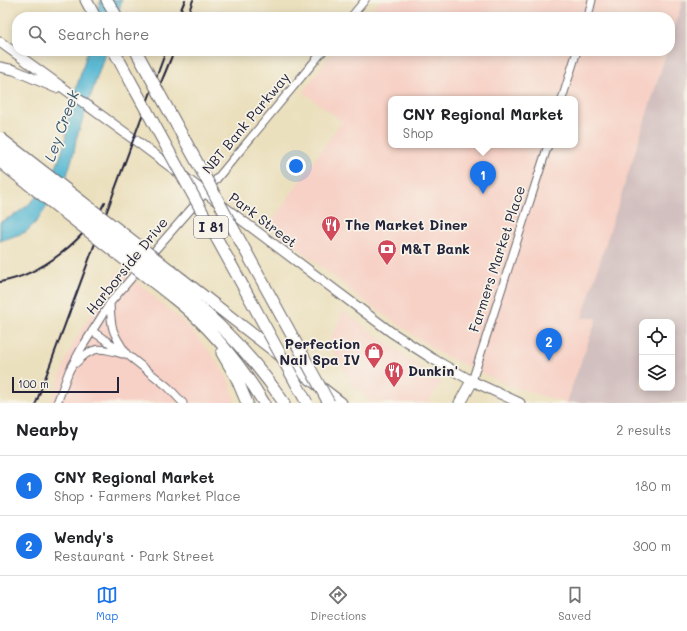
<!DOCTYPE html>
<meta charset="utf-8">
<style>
body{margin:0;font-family:Mali,sans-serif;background:#f2f2f2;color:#202124}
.controls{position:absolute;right:12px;bottom:12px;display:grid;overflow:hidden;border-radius:8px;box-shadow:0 2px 10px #0003}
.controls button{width:36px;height:36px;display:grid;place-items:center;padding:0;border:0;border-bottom:1px solid #e0e0e0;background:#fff;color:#202124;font:20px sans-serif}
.scale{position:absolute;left:12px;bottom:10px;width:107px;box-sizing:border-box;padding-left:4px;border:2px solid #22223b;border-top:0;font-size:11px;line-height:14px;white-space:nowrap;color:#22223b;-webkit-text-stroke:3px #f7f3e8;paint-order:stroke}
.you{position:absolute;left:296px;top:166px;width:14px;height:14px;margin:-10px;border:3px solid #fff;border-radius:50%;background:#1a73e8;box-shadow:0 0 0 6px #1a73e833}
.badge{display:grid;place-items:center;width:26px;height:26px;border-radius:50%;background:#1a73e8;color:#fff;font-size:13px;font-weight:700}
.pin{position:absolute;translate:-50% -33px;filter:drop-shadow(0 1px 2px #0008)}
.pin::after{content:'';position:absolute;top:21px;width:14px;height:12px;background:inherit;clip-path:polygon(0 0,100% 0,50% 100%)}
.popup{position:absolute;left:388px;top:96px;width:190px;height:52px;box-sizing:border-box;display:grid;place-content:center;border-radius:8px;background:#fff;filter:drop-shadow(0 1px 3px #0005);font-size:13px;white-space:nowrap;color:#757577}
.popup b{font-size:15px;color:#202124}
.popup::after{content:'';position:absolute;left:50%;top:100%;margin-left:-8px;border:8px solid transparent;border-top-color:#fff}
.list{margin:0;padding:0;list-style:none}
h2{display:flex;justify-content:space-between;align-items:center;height:52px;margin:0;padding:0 16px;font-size:17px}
h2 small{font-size:13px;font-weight:400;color:#757577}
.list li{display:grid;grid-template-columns:26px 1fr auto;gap:12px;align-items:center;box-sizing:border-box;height:60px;padding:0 16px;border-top:1px solid #e0e0e0}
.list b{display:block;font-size:15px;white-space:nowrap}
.list p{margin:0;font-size:13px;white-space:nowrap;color:#757577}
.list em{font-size:13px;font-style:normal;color:#757577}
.icon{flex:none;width:22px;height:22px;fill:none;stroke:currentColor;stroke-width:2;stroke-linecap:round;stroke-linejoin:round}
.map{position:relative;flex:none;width:687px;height:403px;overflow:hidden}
.search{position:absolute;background:#fff;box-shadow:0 2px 10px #0003;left:12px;right:12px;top:12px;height:44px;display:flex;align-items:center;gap:10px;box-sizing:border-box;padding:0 14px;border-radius:16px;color:#757577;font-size:15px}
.sheet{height:172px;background:#fff}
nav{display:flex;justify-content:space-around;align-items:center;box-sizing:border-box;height:56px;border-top:1px solid #e0e0e0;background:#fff;font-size:11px;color:#757577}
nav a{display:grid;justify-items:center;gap:2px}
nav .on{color:#1a73e8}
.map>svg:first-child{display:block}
.built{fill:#f7d1c6;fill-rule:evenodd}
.industrial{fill:#d2bfbf;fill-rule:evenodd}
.water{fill:#54b7d3;stroke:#3b6c87}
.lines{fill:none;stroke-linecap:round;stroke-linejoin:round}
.minor-casing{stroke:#686469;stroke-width:9}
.major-casing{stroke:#686469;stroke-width:11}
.highway-casing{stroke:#686469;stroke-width:13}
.minor{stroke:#fff;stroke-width:7}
.major{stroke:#fff;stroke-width:9}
.highway{stroke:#fff;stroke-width:11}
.rail{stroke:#22223b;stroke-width:2}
.highway-bridge-casing{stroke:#686469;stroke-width:13;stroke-linecap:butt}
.highway-bridge{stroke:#fff;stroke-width:11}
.labels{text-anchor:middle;stroke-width:3.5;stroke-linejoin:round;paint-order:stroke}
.shield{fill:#f7f3e8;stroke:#62616f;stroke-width:1}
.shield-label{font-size:13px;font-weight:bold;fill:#22223b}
.street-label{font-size:14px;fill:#22223b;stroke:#f7f3e8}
.poi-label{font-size:14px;font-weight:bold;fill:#22223b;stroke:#f7f3e8;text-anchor:start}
.water-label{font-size:15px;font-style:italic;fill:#345670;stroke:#f7f3e8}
</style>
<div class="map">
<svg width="687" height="403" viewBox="0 0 687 403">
<rect width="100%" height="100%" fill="#f7f3e8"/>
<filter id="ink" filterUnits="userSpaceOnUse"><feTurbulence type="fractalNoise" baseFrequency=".025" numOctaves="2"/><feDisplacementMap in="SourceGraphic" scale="8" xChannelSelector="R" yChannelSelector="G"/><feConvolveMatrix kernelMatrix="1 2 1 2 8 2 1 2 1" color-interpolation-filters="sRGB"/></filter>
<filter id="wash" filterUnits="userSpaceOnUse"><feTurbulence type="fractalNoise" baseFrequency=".012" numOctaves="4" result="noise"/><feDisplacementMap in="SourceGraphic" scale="16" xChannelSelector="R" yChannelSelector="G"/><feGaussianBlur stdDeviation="0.9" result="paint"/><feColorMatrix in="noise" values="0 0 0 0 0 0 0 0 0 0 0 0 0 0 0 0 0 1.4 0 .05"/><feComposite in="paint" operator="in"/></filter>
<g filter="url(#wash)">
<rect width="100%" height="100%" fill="#ebe0be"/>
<path class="built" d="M381 0H683L670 41V17H363Z
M333 51H667L582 318H597L566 403 508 385 439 353 359 297 269 225 342 121 303 92ZM391 99H575V145H391Z
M117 272 136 281 186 325 213 356 229 381 236 403H51L67 357 77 337Z
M343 311 442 383 427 403H373L352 385 329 343Z"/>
<path class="industrial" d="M683 0H687V403H566L597 318H582L667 51H670V41ZM642 322H672V388H642Z"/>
<path class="water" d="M101 0H122L117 17H95Z
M87 51H106L76 139 74 152 67 175 38 220 26 232 0 241V222C33 209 55 179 64 145 67 135 67 123 69 112 74 91 83 72 87 51Z"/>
</g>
<g filter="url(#ink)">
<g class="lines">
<g class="minor-casing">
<path id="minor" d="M351 17 365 0
M588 17 592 0
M562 99 577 51
M149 257 205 193 323 51
M110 303C111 329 112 332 126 353
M92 331 129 356 168 387 183 403
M76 363C92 346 100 347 122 354
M472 381 548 145
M57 403 69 371 81 349 110 303 140 268"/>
</g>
<g class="major-casing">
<path id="major" d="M0 42 135 140 391 332 433 359 472 381 520 403
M0 67 14 70 56 88"/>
</g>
<g class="highway-casing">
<path id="highway" d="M86 0 95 17
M107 0 117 17
M183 280 341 403
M177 288C218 321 255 359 284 403
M171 296C209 325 239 362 264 403
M222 353 236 377 247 403
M460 403 472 381"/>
</g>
<use href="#minor" class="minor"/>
<use href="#major" class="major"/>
<use href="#highway" class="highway"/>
<path class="rail" d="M178 17 185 0
M187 17 193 0
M158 90 174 51
M0 282C42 275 86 239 105 202
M36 403 166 51"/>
<g class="highway-bridge-casing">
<path id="highway-bridge" d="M114 51 307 403
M136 51 329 403
M0 138 183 280
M0 150 177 288
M0 162 171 296"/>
</g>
<use href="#highway-bridge" class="highway-bridge"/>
</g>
</g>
<defs>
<g id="restaurant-pin" transform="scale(1)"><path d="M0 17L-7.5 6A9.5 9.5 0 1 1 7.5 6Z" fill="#d1495b" stroke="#f7f3e8"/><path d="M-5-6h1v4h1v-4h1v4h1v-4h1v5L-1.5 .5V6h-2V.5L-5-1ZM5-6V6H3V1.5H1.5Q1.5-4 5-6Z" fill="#fff"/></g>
<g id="bank-pin" transform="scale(1)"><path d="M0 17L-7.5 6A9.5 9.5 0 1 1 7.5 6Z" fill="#d1495b" stroke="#f7f3e8"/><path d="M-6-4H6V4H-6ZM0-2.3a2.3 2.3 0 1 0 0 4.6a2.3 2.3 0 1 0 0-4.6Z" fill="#fff"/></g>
<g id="shop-pin" transform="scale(1)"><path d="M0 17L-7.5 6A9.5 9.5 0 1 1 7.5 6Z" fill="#d1495b" stroke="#f7f3e8"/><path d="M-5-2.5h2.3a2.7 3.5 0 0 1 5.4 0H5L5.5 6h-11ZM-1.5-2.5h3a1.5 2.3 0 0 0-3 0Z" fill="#fff"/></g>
</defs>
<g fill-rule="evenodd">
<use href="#restaurant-pin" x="331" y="225"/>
<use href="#bank-pin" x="387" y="249"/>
<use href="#shop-pin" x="374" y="352"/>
<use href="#restaurant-pin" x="394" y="371"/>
</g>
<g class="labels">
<rect class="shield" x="194" y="216" width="34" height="22" rx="3"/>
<g class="shield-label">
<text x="211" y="232">I 81</text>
</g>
<g class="street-label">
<text transform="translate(246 123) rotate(-50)" y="5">NBT Bank Parkway</text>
<text transform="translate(263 220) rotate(37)" y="5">Park Street</text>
<text transform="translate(497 259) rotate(-72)" y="5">Farmers Market Place</text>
<text transform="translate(127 266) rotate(-51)" y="5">Harborside Drive</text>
</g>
<g class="poi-label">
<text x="345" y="230">The Market Diner</text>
<text x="401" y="254">M&amp;T Bank</text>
<text x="360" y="349" text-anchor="end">Perfection<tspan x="360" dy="16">Nail Spa IV</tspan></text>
<text x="408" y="376">Dunkin'</text>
</g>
<g class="water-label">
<text transform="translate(62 126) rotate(-70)" y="5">Ley Creek</text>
</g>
</g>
</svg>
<div class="controls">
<button><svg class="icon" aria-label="locate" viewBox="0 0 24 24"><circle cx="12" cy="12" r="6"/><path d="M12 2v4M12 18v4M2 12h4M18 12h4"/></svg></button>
<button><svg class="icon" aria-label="layers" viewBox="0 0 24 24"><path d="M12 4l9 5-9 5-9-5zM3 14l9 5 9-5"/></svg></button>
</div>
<div class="scale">100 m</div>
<div class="you"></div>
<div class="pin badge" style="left:483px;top:194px">1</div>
<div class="popup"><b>CNY Regional Market</b>Shop</div>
<div class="pin badge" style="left:549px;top:361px">2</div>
<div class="search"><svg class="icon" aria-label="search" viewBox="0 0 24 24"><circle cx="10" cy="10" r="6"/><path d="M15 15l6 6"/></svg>Search here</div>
</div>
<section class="sheet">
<h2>Nearby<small>2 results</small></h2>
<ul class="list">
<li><span class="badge">1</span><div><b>CNY Regional Market</b><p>Shop · Farmers Market Place</p></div><em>180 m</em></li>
<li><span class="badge">2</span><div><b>Wendy's</b><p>Restaurant · Park Street</p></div><em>300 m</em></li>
</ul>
</section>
<nav>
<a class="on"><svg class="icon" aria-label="map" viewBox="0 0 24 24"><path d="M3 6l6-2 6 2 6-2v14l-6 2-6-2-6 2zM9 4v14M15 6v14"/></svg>Map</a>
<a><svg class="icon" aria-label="directions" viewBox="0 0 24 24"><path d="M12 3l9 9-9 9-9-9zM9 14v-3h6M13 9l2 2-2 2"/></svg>Directions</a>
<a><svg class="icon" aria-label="saved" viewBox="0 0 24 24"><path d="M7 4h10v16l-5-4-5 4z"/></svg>Saved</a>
</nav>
